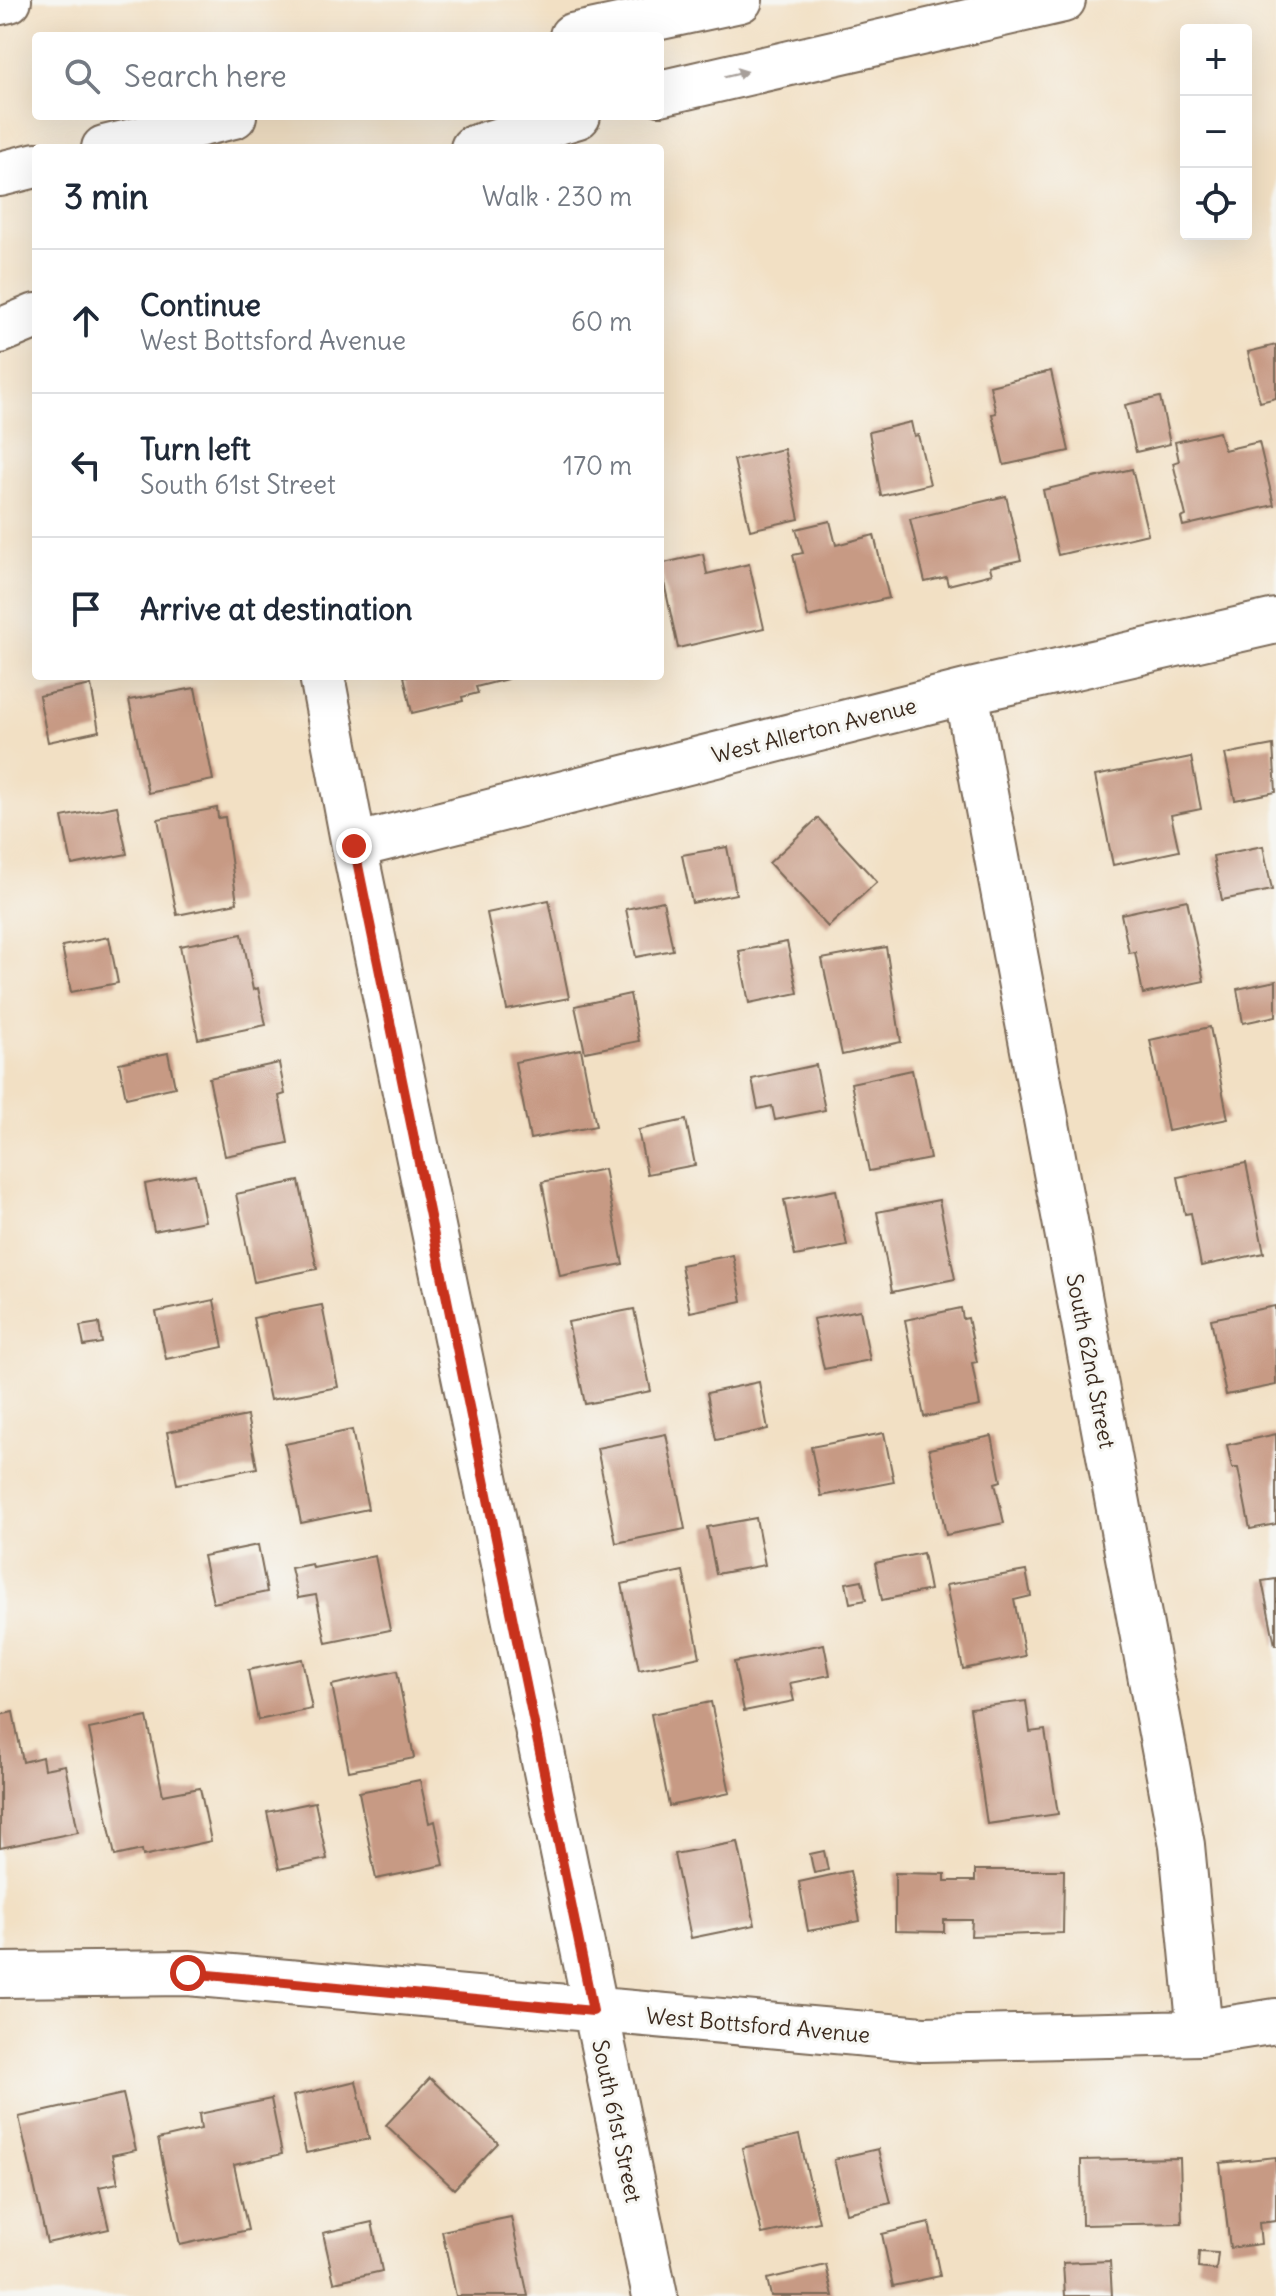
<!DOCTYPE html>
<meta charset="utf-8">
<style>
body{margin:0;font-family:Delius,sans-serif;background:#f6f6f7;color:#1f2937}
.controls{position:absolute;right:24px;top:24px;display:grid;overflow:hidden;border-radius:8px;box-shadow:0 8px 32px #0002}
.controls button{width:72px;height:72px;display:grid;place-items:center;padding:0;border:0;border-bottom:2px solid #e0e1e3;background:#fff;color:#1f2937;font:40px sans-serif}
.stop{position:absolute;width:24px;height:24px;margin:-18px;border:6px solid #c8321e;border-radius:50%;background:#fff}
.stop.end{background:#c8321e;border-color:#fff;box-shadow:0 2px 8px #0008}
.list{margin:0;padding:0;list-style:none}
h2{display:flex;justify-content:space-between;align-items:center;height:104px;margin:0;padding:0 32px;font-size:34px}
h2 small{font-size:26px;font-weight:400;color:#747a83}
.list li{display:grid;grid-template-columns:52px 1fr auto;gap:24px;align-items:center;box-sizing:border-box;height:144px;padding:0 32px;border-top:2px solid #e0e1e3}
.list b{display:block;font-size:30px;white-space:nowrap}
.list p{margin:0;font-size:26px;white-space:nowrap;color:#747a83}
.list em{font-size:26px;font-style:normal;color:#747a83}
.icon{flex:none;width:44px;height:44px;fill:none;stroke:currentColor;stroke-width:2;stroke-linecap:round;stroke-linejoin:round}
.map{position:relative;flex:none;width:1276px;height:2296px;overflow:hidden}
.search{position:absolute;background:#fff;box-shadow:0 8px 32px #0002;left:32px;top:32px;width:632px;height:88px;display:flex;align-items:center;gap:20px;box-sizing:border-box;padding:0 28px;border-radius:8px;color:#747a83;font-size:30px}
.panel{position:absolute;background:#fff;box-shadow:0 8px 32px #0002;left:32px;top:144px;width:632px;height:536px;border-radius:8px}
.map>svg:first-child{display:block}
.building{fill:#c79a84}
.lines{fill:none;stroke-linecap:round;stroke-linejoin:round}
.street-casing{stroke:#7b6a58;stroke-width:48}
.highway-casing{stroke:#7b6a58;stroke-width:48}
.street{stroke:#fff;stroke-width:44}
.highway{stroke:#fff;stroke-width:44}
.oneway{fill:#a79f9a}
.route{stroke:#c8321e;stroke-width:10}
.labels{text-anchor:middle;stroke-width:6;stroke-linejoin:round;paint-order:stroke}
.street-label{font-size:22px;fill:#3b2a1e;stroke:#f6f6f2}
</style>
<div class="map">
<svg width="1276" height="2296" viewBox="0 0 1276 2296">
<rect width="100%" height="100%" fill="#f6f6f2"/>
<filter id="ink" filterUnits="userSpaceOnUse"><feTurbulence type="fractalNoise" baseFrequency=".0125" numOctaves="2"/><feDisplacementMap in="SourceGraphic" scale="16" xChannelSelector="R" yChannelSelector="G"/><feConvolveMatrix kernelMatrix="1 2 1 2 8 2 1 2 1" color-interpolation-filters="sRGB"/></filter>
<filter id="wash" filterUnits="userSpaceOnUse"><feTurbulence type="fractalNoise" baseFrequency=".006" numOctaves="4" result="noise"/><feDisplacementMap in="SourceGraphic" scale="32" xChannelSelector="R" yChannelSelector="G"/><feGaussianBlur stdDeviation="1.8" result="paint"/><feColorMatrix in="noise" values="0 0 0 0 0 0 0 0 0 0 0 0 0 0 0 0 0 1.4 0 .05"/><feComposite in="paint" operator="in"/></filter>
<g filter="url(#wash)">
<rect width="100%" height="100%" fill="#f2e0c4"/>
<g id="blocks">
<path class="building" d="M1276 345V398L1260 402 1248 352Z
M1051 371 1069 451 1004 465 992 414 996 413 990 386Z
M1160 397 1170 444 1136 452 1125 405Z
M911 422 914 436 918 435 930 484 881 496 869 432Z
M1219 432 1224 450 1259 442 1274 505 1183 526 1181 518 1186 516 1173 463 1179 461 1175 442Z
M784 449 799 519 750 530 734 460Z
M1132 469 1148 534 1058 555 1043 490Z
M1006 496 1021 560 990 567 992 574 948 585 946 577 925 582 910 519Z
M830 521 836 545 874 535 889 598 808 617 793 555 803 553 796 529Z
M703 554 707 574 749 564 764 628 678 648 660 564Z
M404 676H506L507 679 476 687 478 693 462 697 463 701 412 713Z
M91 685 99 731 48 742 39 696Z
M195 688 213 780 148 793 129 700Z
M1273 745 1276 792 1235 800 1225 754Z
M1191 757 1201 809 1171 815 1179 851 1113 865 1095 776Z
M117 806 127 854 72 865 62 817Z
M217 808 218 818 225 817 237 903 177 915 158 819Z
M818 818 877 882 828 927 769 863Z
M1263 846 1272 890 1222 900 1213 856Z
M727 847 736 894 692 903 682 855Z
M549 900 569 998 507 1010 487 913Z
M1187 900 1204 981 1143 994 1135 952 1129 953 1121 914Z
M663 901 673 950 636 957 626 909Z
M242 934 253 990 258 988 266 1025 198 1039 180 946Z
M109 937 118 983 71 992 62 946Z
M787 942 798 993 749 1003 739 951Z
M886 947 901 1042 842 1055 822 959Z
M1276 981V1016L1243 1023 1237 989Z
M630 994 639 1041 585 1052 575 1006Z
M1210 1027 1228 1119 1168 1131 1150 1040Z
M581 1049 596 1126 530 1139 515 1062Z
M168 1053 175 1087 126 1098 119 1063Z
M279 1063 285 1094 279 1096 288 1143 225 1156 209 1078Z
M816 1065 825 1110 775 1120 772 1106 758 1109 752 1079Z
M912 1070 930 1159 869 1171 851 1083Z
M686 1120 695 1165 647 1174 638 1130Z
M1246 1163 1264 1253 1201 1266 1191 1213 1185 1214 1178 1177Z
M604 1169 623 1264 560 1276 542 1182Z
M195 1174 205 1221 154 1231 145 1184Z
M299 1181 317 1269 254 1282 236 1194Z
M836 1190 847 1246 795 1256 784 1200Z
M939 1200 955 1279 892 1292 877 1212Z
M733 1255 742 1301 690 1312 681 1265Z
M214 1300 223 1347 166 1359 156 1312Z
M322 1305 338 1387 270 1400 253 1318Z
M1275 1306 1276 1385 1226 1395 1211 1319Z
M961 1308 963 1319 968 1318 977 1362 972 1363 980 1406 924 1417 905 1320Z
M634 1309 651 1391 585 1404 568 1322Z
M860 1310 870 1360 824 1369 813 1319Z
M99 1323 102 1343 84 1346 80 1326Z
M759 1382 768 1429 716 1440 707 1393Z
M247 1416 257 1468 177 1484 167 1432Z
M352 1430 368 1509 301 1523 285 1444Z
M884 1433 894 1482 821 1496 811 1447Z
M666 1434 685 1529 616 1543 597 1448Z
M1276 1434V1524L1250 1529 1238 1468H1232L1227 1445Z
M992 1436 1001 1481 995 1483 1004 1523 946 1535 929 1449Z
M756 1518 765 1565 716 1574 707 1527Z
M258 1545 267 1592 213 1603 203 1556Z
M923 1553 930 1590 882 1600 875 1563Z
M375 1556 390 1630 326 1643 316 1595 298 1598 291 1568 312 1564 313 1568Z
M683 1571 700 1657 639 1670 622 1584Z
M1026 1571 1031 1596 1014 1600 1025 1656 963 1669 946 1585Z
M1276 1579V1645H1275L1262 1581Z
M862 1580 866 1600 850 1603 846 1583Z
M824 1644 830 1675 790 1683 794 1701 744 1711 734 1662Z
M302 1659 312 1709 258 1720 248 1670Z
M397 1671 414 1758 349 1771 332 1685Z
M1026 1701 1030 1732 1045 1730 1058 1814 987 1824 970 1708Z
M711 1702 730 1793 669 1806 651 1714Z
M13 1712 23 1762 42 1757 44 1769 65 1765 78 1832 0 1848V1715Z
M147 1717 163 1795 200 1788 211 1841 143 1856 142 1850 115 1856 89 1729Z
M420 1780 429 1823 435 1821 444 1865 376 1879 359 1792Z
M315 1802 327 1859 279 1869 267 1812Z
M738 1842 755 1925 691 1938 674 1854Z
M824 1851 828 1870 814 1873 810 1854Z
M975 1870H1064L1063 1933 971 1936 972 1920H944V1932L895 1931V1873L945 1874V1881H975Z
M850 1871 860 1921 808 1931 799 1882Z
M430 2078 498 2143 454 2189 386 2125Z
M356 2081 369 2139 306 2153 293 2096Z
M123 2094 136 2150 112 2155 118 2183 99 2187 109 2229 47 2243 19 2117Z
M271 2099 282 2154 234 2165 248 2230 180 2245 158 2139 201 2129 199 2114Z
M799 2135 819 2222 762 2234 742 2148Z
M878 2149 891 2203 846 2213 834 2159Z
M1276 2157V2221L1259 2223 1261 2244 1230 2248 1220 2163Z
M1180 2158 1182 2223 1082 2225 1081 2160Z
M511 2217 528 2296H456L442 2231Z
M372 2222 382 2271 334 2282 323 2233Z
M929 2223 940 2276 893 2286 882 2234Z
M1199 2252 1218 2253 1216 2270 1198 2268Z
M1110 2261 1112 2296H1065L1063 2263Z
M826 2265 833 2296H771L767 2279Z"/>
</g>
</g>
<g filter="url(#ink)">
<use href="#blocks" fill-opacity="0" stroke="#7b6a58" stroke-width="2"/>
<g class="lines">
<g class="street-casing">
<path id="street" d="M322 676 354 846 655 2296
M966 692 1182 1845 1200 2033
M354 846 966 692 1276 621
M0 1975 188 1973 923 2039 1200 2033 1276 2021"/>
</g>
<g class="highway-casing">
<path id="highway" d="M0 2 9 0
M572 36 740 0
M660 93 1063 0
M104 148 234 116
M473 148 578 116
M0 174 36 165
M0 331 36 316"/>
</g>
<use href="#street" class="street"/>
<use href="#highway" class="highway"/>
</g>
<defs><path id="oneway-solid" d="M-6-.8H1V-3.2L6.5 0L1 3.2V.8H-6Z" transform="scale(2)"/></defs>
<use class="oneway" href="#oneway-solid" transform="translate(736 74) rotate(-13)"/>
</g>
<g class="lines" filter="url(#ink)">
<path class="route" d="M188 1973 593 2011 354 846"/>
</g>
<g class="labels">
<g class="street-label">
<text transform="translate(814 730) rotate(-14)" y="8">West Allerton Avenue</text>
<text transform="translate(1091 1361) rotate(79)" y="8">South 62nd Street</text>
<text transform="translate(758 2025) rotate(5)" y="8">West Bottsford Avenue</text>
<text transform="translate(617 2121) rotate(78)" y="8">South 61st Street</text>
</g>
</g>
</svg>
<div class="controls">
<button>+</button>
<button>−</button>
<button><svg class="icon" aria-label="locate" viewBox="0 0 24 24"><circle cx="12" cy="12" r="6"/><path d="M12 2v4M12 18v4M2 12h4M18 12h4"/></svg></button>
</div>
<div class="stop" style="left:188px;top:1973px"></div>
<div class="stop end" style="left:354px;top:846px"></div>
<div class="search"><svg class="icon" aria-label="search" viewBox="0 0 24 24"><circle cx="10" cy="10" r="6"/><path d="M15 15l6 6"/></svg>Search here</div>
<section class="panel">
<h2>3 min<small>Walk · 230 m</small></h2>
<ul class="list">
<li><svg class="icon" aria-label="ahead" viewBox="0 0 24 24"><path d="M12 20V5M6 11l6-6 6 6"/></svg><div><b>Continue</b><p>West Bottsford Avenue</p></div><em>60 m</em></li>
<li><svg class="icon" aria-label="left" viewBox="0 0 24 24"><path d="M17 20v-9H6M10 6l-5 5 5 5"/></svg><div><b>Turn left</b><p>South 61st Street</p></div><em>170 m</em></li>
<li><svg class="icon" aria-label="arrive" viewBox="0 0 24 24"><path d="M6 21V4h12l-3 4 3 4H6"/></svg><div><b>Arrive at destination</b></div></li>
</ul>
</section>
</div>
